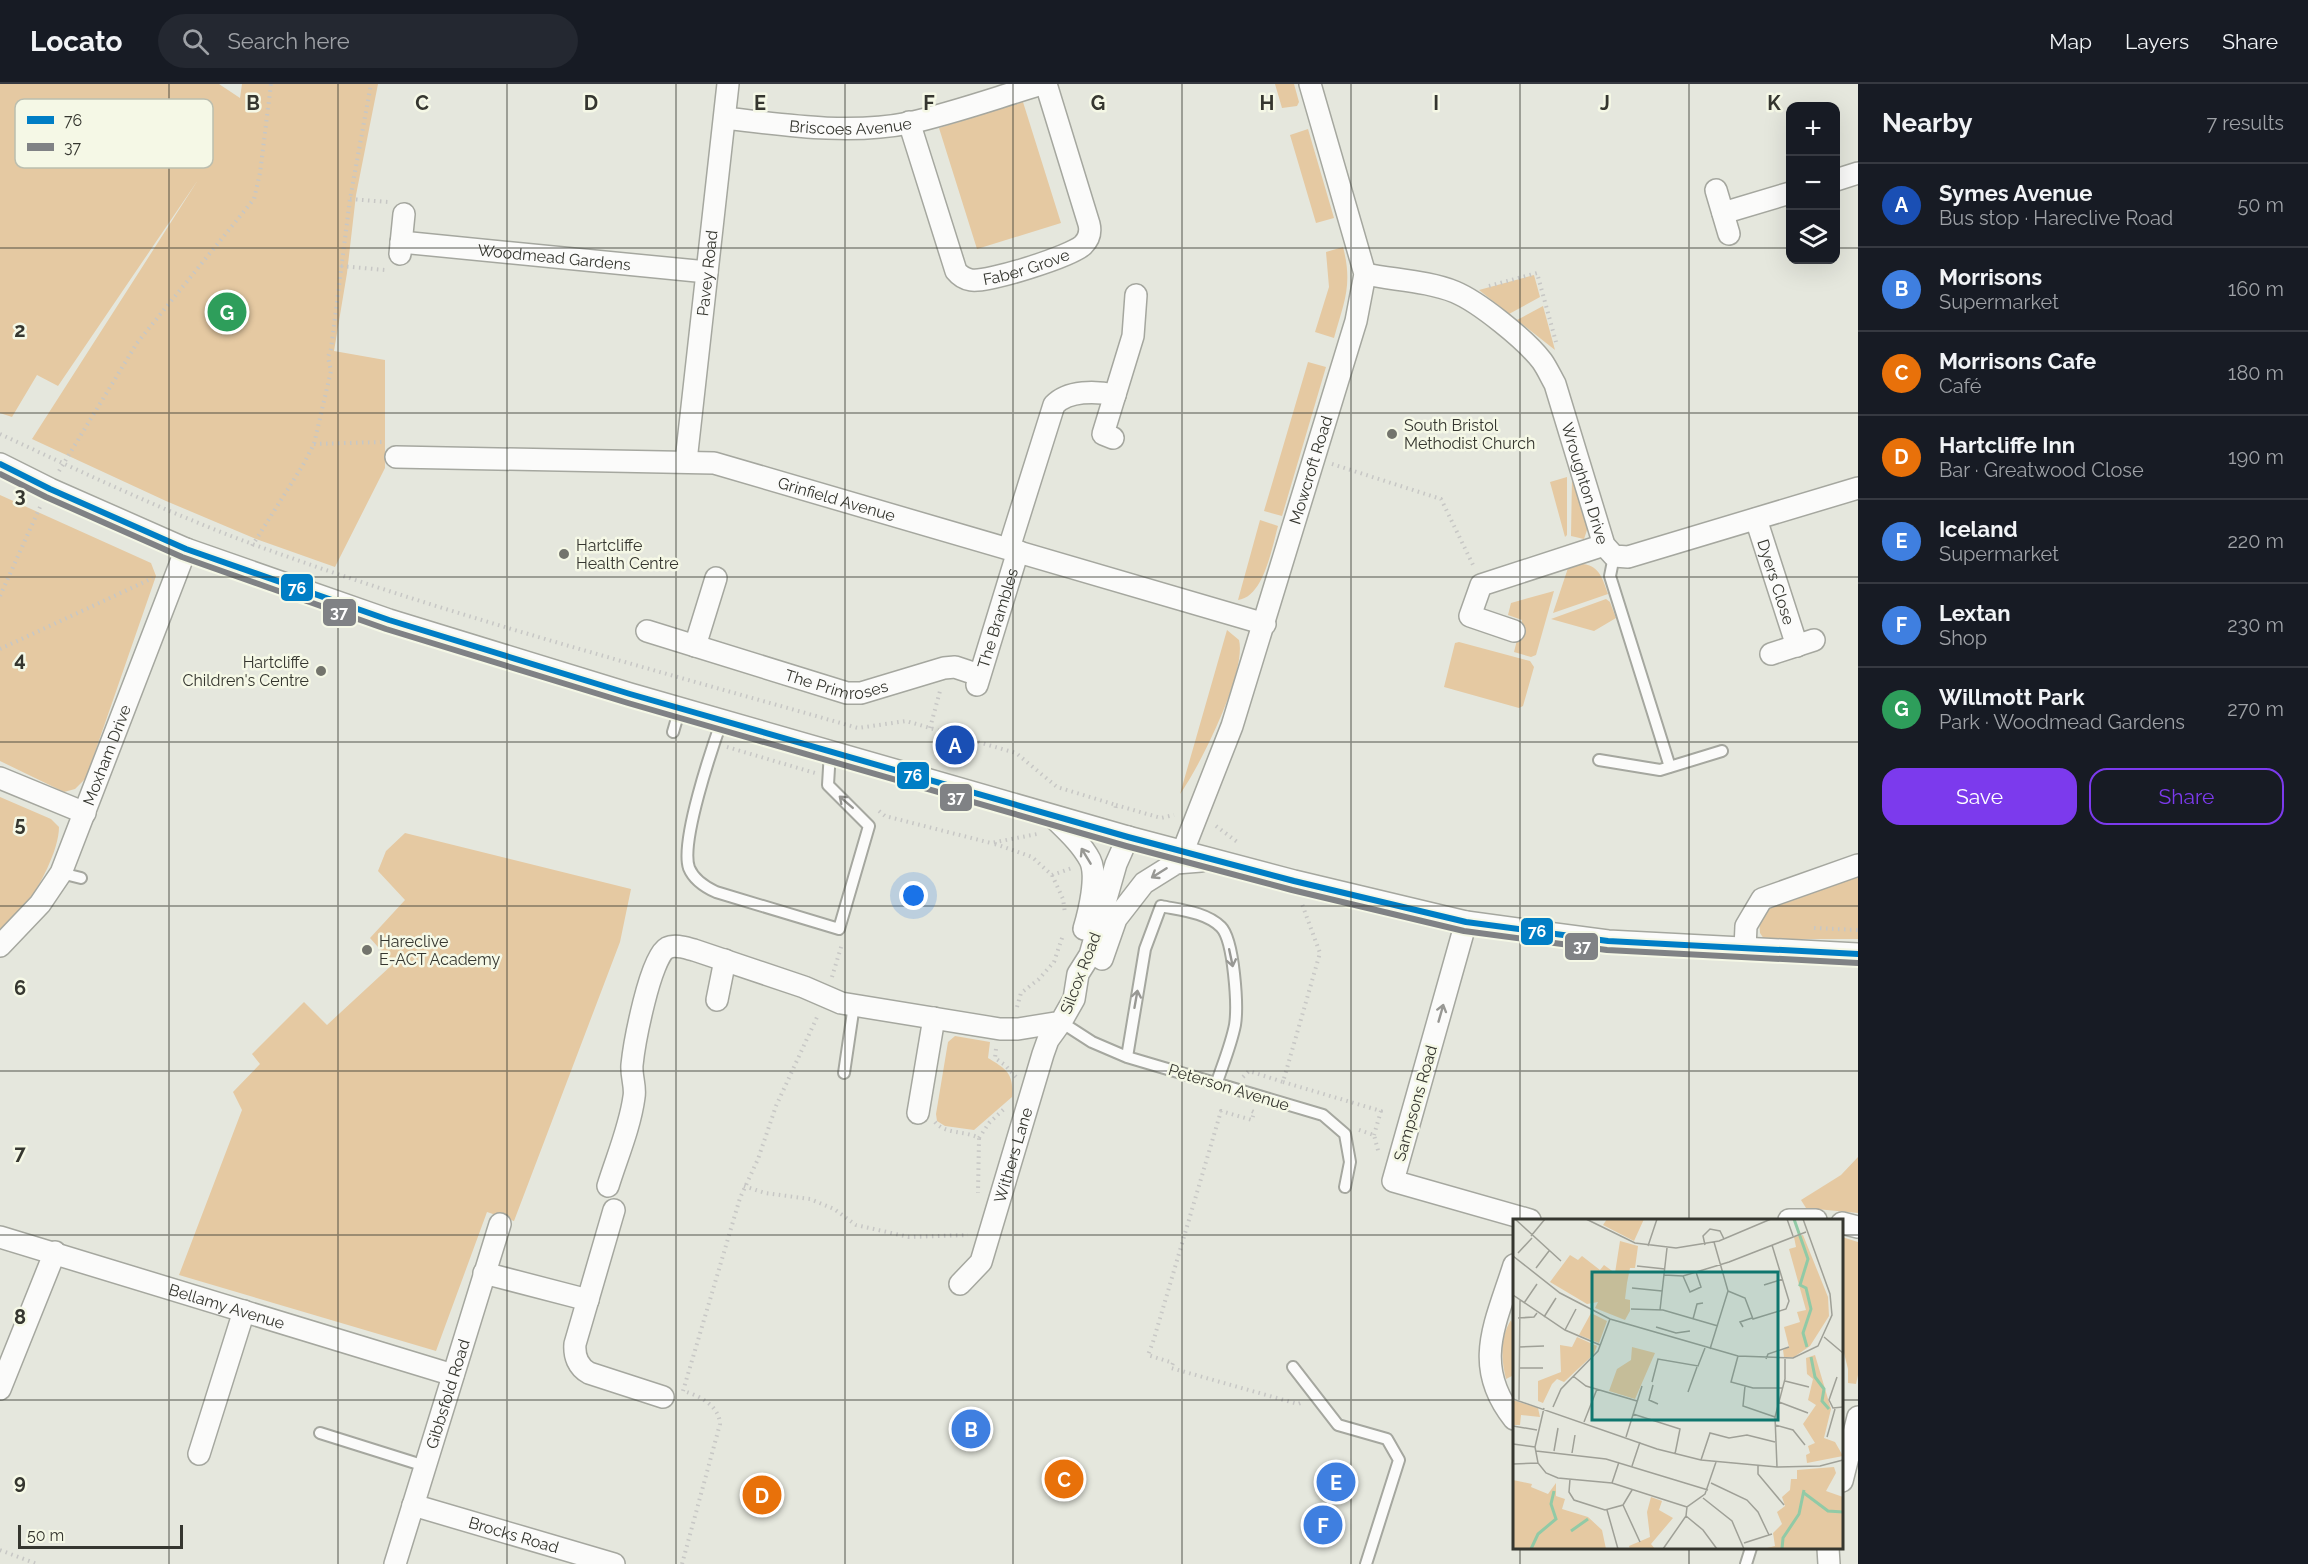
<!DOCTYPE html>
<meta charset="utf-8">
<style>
body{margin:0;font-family:Raleway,sans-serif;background:#242831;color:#f1f3f6}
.controls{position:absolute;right:18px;top:18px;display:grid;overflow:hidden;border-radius:12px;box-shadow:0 6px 24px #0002}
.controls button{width:54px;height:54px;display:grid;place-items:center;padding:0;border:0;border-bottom:2px solid #363941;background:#171b24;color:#f1f3f6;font:30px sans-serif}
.scale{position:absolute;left:18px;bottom:15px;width:165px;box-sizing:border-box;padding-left:6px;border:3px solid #35362f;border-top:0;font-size:16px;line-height:21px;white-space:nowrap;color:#35362f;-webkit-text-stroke:4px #f5f8e6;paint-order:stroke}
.you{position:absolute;left:914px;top:812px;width:21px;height:21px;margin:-15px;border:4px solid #fff;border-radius:50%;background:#1a73e8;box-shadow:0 0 0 9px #1a73e833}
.badge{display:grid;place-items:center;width:39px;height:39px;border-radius:50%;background:#7c3aed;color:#fff;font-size:20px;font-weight:700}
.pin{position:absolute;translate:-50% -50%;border:3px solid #fff;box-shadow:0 2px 6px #0006}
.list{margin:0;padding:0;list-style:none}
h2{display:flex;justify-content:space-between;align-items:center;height:78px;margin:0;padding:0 24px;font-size:26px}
h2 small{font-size:20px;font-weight:400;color:#9ea1a6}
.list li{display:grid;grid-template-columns:39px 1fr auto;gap:18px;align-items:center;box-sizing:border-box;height:84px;padding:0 24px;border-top:2px solid #363941}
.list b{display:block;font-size:22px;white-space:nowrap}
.list p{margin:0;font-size:20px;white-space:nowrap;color:#9ea1a6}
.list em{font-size:20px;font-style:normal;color:#9ea1a6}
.actions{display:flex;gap:12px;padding:18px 24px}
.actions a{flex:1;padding:14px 0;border:2px solid #7c3aed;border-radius:18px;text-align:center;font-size:21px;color:#7c3aed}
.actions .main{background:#7c3aed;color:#fff}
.icon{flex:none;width:33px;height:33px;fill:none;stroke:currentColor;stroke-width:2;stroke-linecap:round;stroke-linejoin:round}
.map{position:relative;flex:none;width:1858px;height:1480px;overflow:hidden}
header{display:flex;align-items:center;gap:36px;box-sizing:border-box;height:84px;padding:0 30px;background:#171b24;border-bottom:2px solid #363941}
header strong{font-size:28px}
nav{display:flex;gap:33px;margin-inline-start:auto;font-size:21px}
.search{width:420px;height:54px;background:#242831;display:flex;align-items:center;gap:15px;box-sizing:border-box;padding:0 21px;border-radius:33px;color:#9ea1a6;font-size:22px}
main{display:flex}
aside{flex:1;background:#171b24}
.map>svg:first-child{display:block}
.green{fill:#e5c9a2}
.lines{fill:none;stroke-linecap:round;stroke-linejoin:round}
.service-casing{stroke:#a5a79f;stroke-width:14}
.minor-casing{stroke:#a5a79f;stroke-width:24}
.path{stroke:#c7c7c5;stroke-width:4;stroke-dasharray:1.5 4.5;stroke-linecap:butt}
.service{stroke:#fbfbfa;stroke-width:10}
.minor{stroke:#fbfbfa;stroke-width:21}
.bus-1-casing{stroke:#f5f8e6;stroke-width:10}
.bus-2-casing{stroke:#f5f8e6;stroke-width:10}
.bus-1{stroke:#007ec5;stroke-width:6}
.bus-2{stroke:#808285;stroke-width:6}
.oneway{stroke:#989894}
.grid{fill:none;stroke:#35362f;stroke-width:1.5;stroke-opacity:0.55}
.poi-dot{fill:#73746c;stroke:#f5f8e6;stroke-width:2}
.labels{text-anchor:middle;stroke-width:5;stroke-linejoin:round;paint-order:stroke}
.street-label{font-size:16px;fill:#35362f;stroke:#f5f8e6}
.poi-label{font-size:16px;fill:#35362f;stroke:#f5f8e6;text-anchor:start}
.inset-river{fill:none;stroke:#91caa6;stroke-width:3}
.inset-road{fill:none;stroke:#9fa097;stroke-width:1.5}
.view{fill:#0f766e;fill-opacity:0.15;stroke:#0f766e;stroke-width:3}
.inset-edge{fill:none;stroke:#35362f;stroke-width:3}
.key{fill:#f5f8e6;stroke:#bbbeaf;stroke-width:1.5}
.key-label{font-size:16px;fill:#35362f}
.grid-label{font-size:20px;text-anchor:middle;font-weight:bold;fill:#35362f;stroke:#f5f8e6;stroke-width:5;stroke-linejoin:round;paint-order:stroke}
.line-badge{stroke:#f5f8e6;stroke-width:2}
.badge-label{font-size:16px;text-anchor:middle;font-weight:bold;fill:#fff}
</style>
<header>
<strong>Locato</strong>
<div class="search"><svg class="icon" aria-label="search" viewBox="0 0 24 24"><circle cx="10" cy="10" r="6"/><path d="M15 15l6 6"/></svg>Search here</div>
<nav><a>Map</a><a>Layers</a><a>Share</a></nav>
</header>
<main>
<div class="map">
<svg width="1858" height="1480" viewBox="0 0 1858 1480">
<rect width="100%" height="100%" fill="#e5e7dd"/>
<path class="green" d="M0 0H219L240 14 242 0H378L356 111 347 189 334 267 385 276V384L335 483 256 455 166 417 32 355 198 96 58 302 37 291 12 333 0 329Z
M1275 0H1294L1299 18 1297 22 1282 24Z
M1023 18 1061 139 977 165 939 44Z
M1308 45 1334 134 1316 139 1290 51Z
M1343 163C1353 201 1344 218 1334 254L1315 248 1329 203 1326 168Z
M1534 191 1540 213 1509 230 1479 206Z
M1543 222 1555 266 1517 236Z
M1308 278 1326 283 1282 432 1264 427Z
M1567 393V451L1565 453 1550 398Z
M1572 393H1575L1588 443 1584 455 1571 452Z
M0 411 151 479 156 492 86 694 75 705 64 708 0 677Z
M1260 436 1278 442C1272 463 1264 513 1238 516Z
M1583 480C1600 482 1603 496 1608 510L1553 529 1568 484Z
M1554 507 1536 571 1531 573 1514 568 1522 536 1508 531 1511 519Z
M1606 515 1610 518 1616 534 1594 547 1551 535Z
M1227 546 1239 556C1247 588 1200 682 1180 710Z
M1459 558 1530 577 1534 583 1523 622 1519 624 1444 603 1455 559Z
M0 713 51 735 59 743C59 766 39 804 25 822 18 830 8 838 0 845Z
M405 749 631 805 620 858 514 1137 487 1128 436 1267 179 1191 242 1026 233 1008 260 980 252 970 304 918 327 941 393 880 370 854 405 816 378 787 386 767Z
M1858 793V855H1764L1760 849 1759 831 1770 816Z
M955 952 990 958 988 974C1006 985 1014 989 1012 1013L974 1046 945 1042 937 1037 936 1030 948 958Z
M1858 1073V1129L1806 1124 1801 1116 1841 1091Z
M1842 1153 1858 1158V1291L1856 1300 1848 1299V1285L1842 1261Z
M1511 1236 1514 1245V1291L1506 1295C1501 1275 1500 1253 1511 1236Z"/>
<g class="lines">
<g class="service-casing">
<path id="service" d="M1614 472 1610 492 1670 683
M722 636C712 664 680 758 689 784 694 796 705 803 716 808L839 845 869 742 828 701 830 667
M673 648 680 624
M1599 676 1660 686 1722 667
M61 789 81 794
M1061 938 1092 958 1127 973 1323 1031 1345 1050 1350 1078 1345 1103
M1127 973 1145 865 1161 822C1180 826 1206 828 1221 843 1234 856 1238 922 1235 941 1231 961 1223 980 1217 998
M844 989 854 921
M1293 1283 1338 1341 1387 1355 1399 1376 1366 1480
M320 1349 425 1382
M1746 1480 1751 1464"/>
</g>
<g class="minor-casing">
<g id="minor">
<path id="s1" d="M725 34C785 41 849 51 909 39 954 29 998 13 1042 0"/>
<path id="s2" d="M909 38 956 187C960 192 965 195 971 196 987 199 1072 172 1083 161 1089 155 1091 148 1089 140L1046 0"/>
<path d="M1836 96 1858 89"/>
<path d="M1716 106 1729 150"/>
<path d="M1723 129 1790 109"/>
<path id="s3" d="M401 158 707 188"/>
<path d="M400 170 404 130"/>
<path id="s4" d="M1365 190C1394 196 1428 197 1455 208 1479 218 1526 256 1542 277 1547 284 1551 293 1555 300L1604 461 1614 472 1628 473 1858 404"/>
<path d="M1113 354 1103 350 1133 252 1136 211"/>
<path id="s5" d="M396 373 714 379 1265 540"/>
<path id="s6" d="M686 377 728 0"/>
<path d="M0 380 50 405 186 465 389 536 630 610 1128 753 1294 797 1466 838 1608 857 1858 870"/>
<path id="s7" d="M1756 435 1797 562"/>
<path d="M1009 464 1054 321C1068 306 1096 307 1115 311"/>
<path id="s8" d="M647 547 847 609H861L944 584 955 583 979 591"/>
<path d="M1514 547 1470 532 1481 501 1604 461"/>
<path d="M695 562 716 494"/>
<path d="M1771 570 1814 556"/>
<path id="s9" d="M977 601 1018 467"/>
<path d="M0 694 85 729"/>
<path d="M1053 733C1066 746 1081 759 1090 776 1098 792 1089 828 1084 845"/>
<path id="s10" d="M1183 767 1232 642 1356 237 1365 190 1310 0"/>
<path d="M1466 838 1393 1097 1530 1136"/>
<path id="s11" d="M0 862 40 820 61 789 186 465"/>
<path d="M1745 865 1746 842 1762 815 1858 781"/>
<path d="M1102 875 1116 835 1144 799 1176 779 1201 777"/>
<path d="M717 916 725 876"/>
<path d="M918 1029 934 934"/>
<path d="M608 1102C617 1073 630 1043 634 1013 636 1003 631 992 632 981 634 961 650 873 667 864 675 860 686 864 694 866L804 903 841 919 1000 945H1018L1061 938 1074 915 1078 890 1090 871 1116 780 1128 753"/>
<path d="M614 1126 575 1260C574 1272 578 1283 589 1289L663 1313"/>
<path d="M1789 1136H1816"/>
<path d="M1842 1139 1858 1143"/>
<path id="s12" d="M0 1153 453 1291"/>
<path d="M1514 1181C1496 1239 1471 1281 1514 1335"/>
<path d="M484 1189 588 1216"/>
<path id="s13" d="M960 1200 981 1178 1043 970 1048 956 1061 938"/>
<path d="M0 1305 55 1168"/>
<path d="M199 1370 244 1227"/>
<path d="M1842 1397 1858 1333"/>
<path id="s14" d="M413 1421 614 1480"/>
<path d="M1828 1464 1829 1480"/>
<path id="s15" d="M395 1480 500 1140"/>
</g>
</g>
<path class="path" d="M350 115 388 118
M341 182 385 186
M1489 202 1537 189 1556 258
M0 350C84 389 168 429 255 461 452 533 656 586 858 644L906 637 1016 669 1057 703 1116 721 1115 727
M314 360 382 358
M1332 380 1441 415 1474 483
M59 387 137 259 254 115 260 89 271 0
M252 462 303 381 314 360 331 287 328 273 331 265 350 115 371 0
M0 512 40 423
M0 565 153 494
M930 644 940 607
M727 663 815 689
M1116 721 1161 734 1174 731
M879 727 885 732 991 759 1037 750
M1216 742 1240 760
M995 760 1032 773 1052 791 1072 784
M1052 791 1063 815 1065 829
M1814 844 1858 846
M832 893 842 860
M1017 923 1021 909 1039 895 1054 878 1063 851
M996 965 995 974 1005 981 1016 993
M1243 993 1249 987 1283 998 1320 869 1302 820
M1283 998 1381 1027 1374 1051
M1252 1027 1254 1028 1252 1036 1221 1027 1153 1258 1148 1271 1173 1279 1171 1284 1298 1320 1303 1318
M935 1038C946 1051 964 1046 979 1054L978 1109
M1359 1046 1374 1051 1379 1070
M979 1054 989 1039 1004 1025
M744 1102 765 1109 810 1115 834 1125 856 1141 909 1153 968 1151
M683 1307 740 1114 758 1075 776 1022 818 931
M0 1466 37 1480
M682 1480 720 1340C719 1321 699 1312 684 1307"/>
<use href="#service" class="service"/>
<use href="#minor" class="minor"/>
<g class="bus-1-casing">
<path id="bus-1" d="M0 380 50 405 186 465 389 536 630 610 1128 753 1294 797 1466 838 1608 857 1858 870"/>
</g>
<g class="bus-2-casing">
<path id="bus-2" d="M0 390 46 413 182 473 386 545 628 619 1126 762 1292 806 1464 847 1607 866 1858 879"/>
</g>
<use href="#bus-1" class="bus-1"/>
<use href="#bus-2" class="bus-2"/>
</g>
<defs><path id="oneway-shaft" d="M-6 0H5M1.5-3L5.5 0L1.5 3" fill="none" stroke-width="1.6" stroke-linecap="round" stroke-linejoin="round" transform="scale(1.5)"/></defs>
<g class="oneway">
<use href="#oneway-shaft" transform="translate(846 718) rotate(-139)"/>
<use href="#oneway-shaft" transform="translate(1086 772) rotate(-121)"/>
<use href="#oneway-shaft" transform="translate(1159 789) rotate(148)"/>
<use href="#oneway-shaft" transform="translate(1231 874) rotate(78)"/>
<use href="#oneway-shaft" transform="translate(1136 915) rotate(-80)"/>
<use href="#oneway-shaft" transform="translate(1441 929) rotate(-74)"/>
</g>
<path class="grid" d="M169 0V1480M338 0V1480M507 0V1480M676 0V1480M845 0V1480M1013 0V1480M1182 0V1480M1351 0V1480M1520 0V1136M1689 0V1136M0 164H1790M1836 164H1858M0 329H1858M0 493H1858M0 658H1858M0 822H1858M0 987H1858M0 1151H1514M1842 1151H1858M0 1316H1514M1842 1316H1858M1520 1464V1480M1689 1464V1480"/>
<g class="poi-dot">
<circle cx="1392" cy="350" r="6"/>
<circle cx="564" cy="470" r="6"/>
<circle cx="321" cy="587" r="6"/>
<circle cx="367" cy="866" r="6"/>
</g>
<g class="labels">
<g class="street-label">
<text dy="6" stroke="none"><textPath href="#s1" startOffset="126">Briscoes Avenue</textPath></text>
<text dy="6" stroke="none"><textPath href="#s3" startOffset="154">Woodmead Gardens</textPath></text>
<text dy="6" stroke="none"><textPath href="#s2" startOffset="231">Faber Grove</textPath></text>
<text dy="6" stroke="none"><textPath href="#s6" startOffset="189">Pavey Road</textPath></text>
<text dy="6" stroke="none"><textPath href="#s10" startOffset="402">Mowcroft Road</textPath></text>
<text dy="6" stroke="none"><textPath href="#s4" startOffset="334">Wroughton Drive</textPath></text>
<text dy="6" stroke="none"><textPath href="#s5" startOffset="446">Grinfield Avenue</textPath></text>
<text dy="6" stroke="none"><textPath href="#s7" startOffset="66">Dyers Close</textPath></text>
<text dy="6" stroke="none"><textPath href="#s9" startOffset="70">The Brambles</textPath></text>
<text dy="6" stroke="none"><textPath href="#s8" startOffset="198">The Primroses</textPath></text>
<text dy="6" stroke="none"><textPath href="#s11" startOffset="222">Moxham Drive</textPath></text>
<text transform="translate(1080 889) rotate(-69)" y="6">Silcox Road</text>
<text transform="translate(1229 1003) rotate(17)" y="6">Peterson Avenue</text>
<text transform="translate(1415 1019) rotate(-74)" y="6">Sampsons Road</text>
<text dy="6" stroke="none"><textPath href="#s13" startOffset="142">Withers Lane</textPath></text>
<text dy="6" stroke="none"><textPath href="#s12" startOffset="237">Bellamy Avenue</textPath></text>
<text dy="6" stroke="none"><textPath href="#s15" startOffset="178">Gibbsfold Road</textPath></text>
<text dy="6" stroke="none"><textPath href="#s14" startOffset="105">Brocks Road</textPath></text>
</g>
<g class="poi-label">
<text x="1404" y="347">South Bristol<tspan x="1404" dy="18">Methodist Church</tspan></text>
<text x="576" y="467">Hartcliffe<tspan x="576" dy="18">Health Centre</tspan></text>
<text x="309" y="584" text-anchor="end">Hartcliffe<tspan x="309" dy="18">Children's Centre</tspan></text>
<text x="379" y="863">Hareclive<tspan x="379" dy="18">E-ACT Academy</tspan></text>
</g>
</g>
<g transform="translate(1513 1135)">
<rect width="330" height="330" fill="#e5e7dd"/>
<path d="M94 0H131L121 22 90 6ZM290 16 315 78 316 97 297 127 281 138H271L270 131 276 128 271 108 287 103 284 93 293 91 276 30 283 28 281 18ZM107 22 125 27 122 49H117L114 64 112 80 117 81V92L112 101 82 89 85 83 74 85 37 63 57 36 65 41 69 37 87 51 91 46 102 54ZM78 94 94 102 86 124 66 116ZM64 118 84 127 81 135 51 163 44 160 39 165 30 184 25 182V162L48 153 47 126 59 128ZM119 128 142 134 122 180 96 172 104 150 118 141ZM302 136 318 190 311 219 322 223 330 237 294 244 293 236 297 234 295 227 302 224 290 205 303 186 295 181 300 160 294 155 293 139ZM0 181 25 189 27 198 8 196 7 206H0ZM321 248 323 254 313 272 330 278V330H250L262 327 260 314 269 305 264 293 272 287 269 278 277 271 278 260H284V251ZM0 261 19 265 18 268 35 275 43 264V277L52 280 49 290 75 298 89 311 93 330H0ZM138 278 149 282 146 291 160 299 138 325 142 330H117L116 327 137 318 134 293Z" fill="#e5c9a2"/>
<path class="inset-river" d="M281 0 295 40 287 66 293 69 298 90 290 114 294 128M298 138 302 158 311 170 309 182 316 190M291 274 315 292 330 293M58 312 75 300M18 330 25 315 43 300 38 285 41 272M269 330 270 319 286 295 291 271"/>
<path class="inset-road" d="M2 0 48 42M73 0 122 24 163 29 206 22 258 0M274 0 280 17M18 17 32 0M192 26 190 17 197 10 207 12 211 20M135 27 144 0M5 34 19 19M0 37 47 74 97 100 225 137 280 139 305 127 319 96 317 75 290 0M124 47 152 50M23 49 36 32M151 56 170 57 216 43 293 13M170 57 177 73 188 68 183 53M251 66 270 60M119 69 149 72M215 72 232 79 240 100 273 90 276 82 259 26M0 76 52 111 87 126M11 84 24 65M118 90 150 91 205 107M147 91 154 29M31 98 43 79M5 99 21 98 24 94M180 100 184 85 190 84M143 108 163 114 177 112M230 108 227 103 239 99M52 111 63 90M311 118 330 134M6 128 31 127M197 130 215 72 201 23M225 137 218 163 240 169H270M253 140 255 135 276 128M6 149H30M60 157 73 167 124 182M324 158 316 181 320 189 330 188M272 162 296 168M139 163 145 140 185 147 192 129M140 166 136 181 145 185M232 167 230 187 262 198M175 173 184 148M0 180 144 230 188 241 264 248 307 247 330 241M6 181 7 81M266 183 295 194M40 188 48 170 85 132 97 100M31 189 22 228 25 244 33 254 45 259 99 264 174 288M120 195 167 210 162 235M71 203 84 170M262 206 280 211 292 226M0 207 24 211M113 218 129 167M314 218 322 190M0 225 22 228M23 232 93 240 195 271M41 232 45 209M59 234 62 216M188 241 197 214 216 219 234 216 262 223M0 245 25 244M119 247 127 223M245 247V255L271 286M264 248 262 198 272 160V140M57 260 56 273 61 281 92 291 110 286 119 271M99 264 106 243M198 264 234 281 245 293 256 316M190 279 219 302 231 330M110 286 127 323M94 291 105 330M173 297 190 311 204 330M231 324 259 315M150 330 173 297 174 288 192 275 203 243"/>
<path class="view" d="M79 53H265V201H79Z"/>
<rect width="330" height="330" class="inset-edge"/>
</g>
<rect x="15" y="15" width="198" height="69" rx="9" class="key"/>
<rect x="27" y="32" width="27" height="8" fill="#007ec5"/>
<rect x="27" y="59" width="27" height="8" fill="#808285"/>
<g class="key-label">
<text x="64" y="42">76</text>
<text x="64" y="69">37</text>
</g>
<g class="grid-label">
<text x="253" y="26">B</text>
<text x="422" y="26">C</text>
<text x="591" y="26">D</text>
<text x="760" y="26">E</text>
<text x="929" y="26">F</text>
<text x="1098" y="26">G</text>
<text x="1267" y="26">H</text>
<text x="1436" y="26">I</text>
<text x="1605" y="26">J</text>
<text x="1774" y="26">K</text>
<text x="20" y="253">2</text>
<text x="20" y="418">3</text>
<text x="20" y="582">4</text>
<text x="20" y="747">5</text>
<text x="20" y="911">6</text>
<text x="20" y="1076">7</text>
<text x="20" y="1240">8</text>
<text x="20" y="1405">9</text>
</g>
<g class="line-badge">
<rect x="280" y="489" width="34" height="29" rx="6" fill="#007ec5"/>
<rect x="322" y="514" width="35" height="29" rx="6" fill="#808285"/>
<rect x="896" y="677" width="34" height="29" rx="6" fill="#007ec5"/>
<rect x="939" y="699" width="34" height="29" rx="6" fill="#808285"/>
<rect x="1520" y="833" width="34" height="29" rx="6" fill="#007ec5"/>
<rect x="1564" y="848" width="35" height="29" rx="6" fill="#808285"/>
</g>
<g class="badge-label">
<text x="297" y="510">76</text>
<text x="339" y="534">37</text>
<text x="913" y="697">76</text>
<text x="956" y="719">37</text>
<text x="1537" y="853">76</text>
<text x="1582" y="868">37</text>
</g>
</svg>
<div class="controls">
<button>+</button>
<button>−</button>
<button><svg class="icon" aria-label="layers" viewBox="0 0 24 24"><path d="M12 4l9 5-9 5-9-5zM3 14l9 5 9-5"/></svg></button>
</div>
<div class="scale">50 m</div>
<div class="you"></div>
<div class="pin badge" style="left:955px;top:661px;background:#1a4fb4">A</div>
<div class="pin badge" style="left:971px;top:1345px;background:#3f7fe0">B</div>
<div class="pin badge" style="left:1064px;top:1395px;background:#e8710a">C</div>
<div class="pin badge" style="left:762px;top:1411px;background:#e8710a">D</div>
<div class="pin badge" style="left:1336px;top:1398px;background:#3f7fe0">E</div>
<div class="pin badge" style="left:1323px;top:1441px;background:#3f7fe0">F</div>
<div class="pin badge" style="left:227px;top:228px;background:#2e9e5b">G</div>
</div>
<aside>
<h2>Nearby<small>7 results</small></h2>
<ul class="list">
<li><span class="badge" style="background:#1a4fb4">A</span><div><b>Symes Avenue</b><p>Bus stop · Hareclive Road</p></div><em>50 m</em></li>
<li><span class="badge" style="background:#3f7fe0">B</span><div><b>Morrisons</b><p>Supermarket</p></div><em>160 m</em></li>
<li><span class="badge" style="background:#e8710a">C</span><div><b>Morrisons Cafe</b><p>Café</p></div><em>180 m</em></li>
<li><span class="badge" style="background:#e8710a">D</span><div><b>Hartcliffe Inn</b><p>Bar · Greatwood Close</p></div><em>190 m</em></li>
<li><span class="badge" style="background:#3f7fe0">E</span><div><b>Iceland</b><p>Supermarket</p></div><em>220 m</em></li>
<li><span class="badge" style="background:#3f7fe0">F</span><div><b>Lextan</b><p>Shop</p></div><em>230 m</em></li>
<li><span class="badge" style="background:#2e9e5b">G</span><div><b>Willmott Park</b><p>Park · Woodmead Gardens</p></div><em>270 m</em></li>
</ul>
<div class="actions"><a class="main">Save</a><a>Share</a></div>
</aside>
</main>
